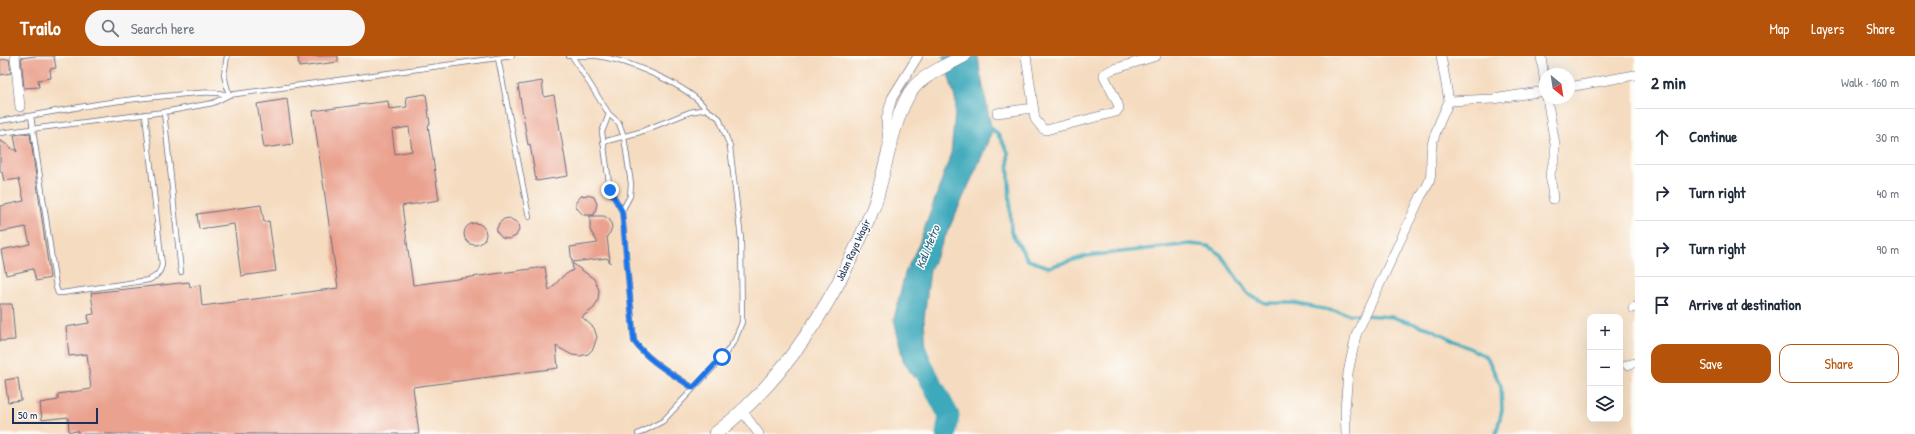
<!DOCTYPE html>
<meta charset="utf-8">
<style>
body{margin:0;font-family:"Patrick Hand",sans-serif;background:#f6f6f7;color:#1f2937}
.controls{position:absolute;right:12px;bottom:12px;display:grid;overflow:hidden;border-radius:8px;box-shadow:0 4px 16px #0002}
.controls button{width:36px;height:36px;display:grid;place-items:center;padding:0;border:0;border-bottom:1px solid #e0e1e3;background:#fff;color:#1f2937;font:20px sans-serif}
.compass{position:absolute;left:1539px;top:12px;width:36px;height:36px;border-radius:50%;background:#fff;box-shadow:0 4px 16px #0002;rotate:150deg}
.scale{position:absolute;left:12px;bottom:10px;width:86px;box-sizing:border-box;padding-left:4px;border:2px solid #1b2f5e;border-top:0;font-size:11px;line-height:14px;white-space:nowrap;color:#1b2f5e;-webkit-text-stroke:3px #fdfcf7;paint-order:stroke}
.stop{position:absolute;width:12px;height:12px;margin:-9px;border:3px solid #1a73e8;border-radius:50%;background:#fff}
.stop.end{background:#1a73e8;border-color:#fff;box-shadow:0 1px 4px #0008}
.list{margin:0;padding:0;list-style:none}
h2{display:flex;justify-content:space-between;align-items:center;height:52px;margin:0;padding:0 16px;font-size:17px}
h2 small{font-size:13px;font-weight:400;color:#747a83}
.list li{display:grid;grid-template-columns:26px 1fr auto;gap:12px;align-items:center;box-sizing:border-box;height:56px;padding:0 16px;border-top:1px solid #e0e1e3}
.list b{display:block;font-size:15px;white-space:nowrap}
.list em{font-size:13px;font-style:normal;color:#747a83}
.actions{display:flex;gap:8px;padding:12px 16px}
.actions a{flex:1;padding:9px 0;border:1px solid #b45309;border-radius:12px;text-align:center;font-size:14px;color:#b45309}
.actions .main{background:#b45309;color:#fff}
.icon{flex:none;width:22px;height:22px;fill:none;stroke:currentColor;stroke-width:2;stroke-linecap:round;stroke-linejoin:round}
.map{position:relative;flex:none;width:1635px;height:378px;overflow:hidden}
header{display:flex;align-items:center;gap:24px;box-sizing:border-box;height:56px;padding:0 20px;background:#b45309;color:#fff}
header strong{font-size:19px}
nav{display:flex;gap:22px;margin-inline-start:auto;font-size:14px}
.search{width:280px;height:36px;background:#f6f6f7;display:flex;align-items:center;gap:10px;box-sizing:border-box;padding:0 14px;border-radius:22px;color:#747a83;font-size:15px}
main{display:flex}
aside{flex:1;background:#fff}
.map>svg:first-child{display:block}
.water{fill:#3ca9bb;stroke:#2c6c8c}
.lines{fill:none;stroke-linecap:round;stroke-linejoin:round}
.stream{stroke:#3ca9bb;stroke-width:3.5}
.river{stroke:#3ca9bb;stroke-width:21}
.building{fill:#eaa18e;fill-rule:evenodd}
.service-casing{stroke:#676b80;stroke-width:6}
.minor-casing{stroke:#676b80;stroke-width:10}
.secondary-casing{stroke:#676b80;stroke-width:14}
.service{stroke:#fff;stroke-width:4.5}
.minor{stroke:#fff;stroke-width:9}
.secondary{stroke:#fff;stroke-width:13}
.route{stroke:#1a73e8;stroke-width:5}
.labels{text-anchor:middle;stroke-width:3;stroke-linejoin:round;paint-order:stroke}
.street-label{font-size:11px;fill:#1b2f5e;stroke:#fdfcf7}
.water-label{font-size:12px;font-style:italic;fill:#286083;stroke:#fdfcf7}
</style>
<header>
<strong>Trailo</strong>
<div class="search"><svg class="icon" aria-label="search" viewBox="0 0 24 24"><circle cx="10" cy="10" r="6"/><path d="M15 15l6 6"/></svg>Search here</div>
<nav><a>Map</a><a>Layers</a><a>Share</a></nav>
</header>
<main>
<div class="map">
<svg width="1635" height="378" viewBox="0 0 1635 378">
<rect width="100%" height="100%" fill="#fdfcf7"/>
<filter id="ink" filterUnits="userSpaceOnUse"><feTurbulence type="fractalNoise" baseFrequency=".025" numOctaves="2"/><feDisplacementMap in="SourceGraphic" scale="8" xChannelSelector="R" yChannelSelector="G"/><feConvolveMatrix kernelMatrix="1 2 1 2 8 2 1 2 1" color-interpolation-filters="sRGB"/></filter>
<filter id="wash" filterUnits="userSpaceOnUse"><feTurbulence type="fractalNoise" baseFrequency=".012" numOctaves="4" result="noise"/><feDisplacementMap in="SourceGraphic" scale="16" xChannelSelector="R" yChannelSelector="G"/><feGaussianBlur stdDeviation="0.9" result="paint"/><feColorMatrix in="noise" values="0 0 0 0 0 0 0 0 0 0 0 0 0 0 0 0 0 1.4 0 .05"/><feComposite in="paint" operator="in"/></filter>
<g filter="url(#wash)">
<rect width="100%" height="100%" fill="#f5dbbf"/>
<path class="water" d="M943 0H978L980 16 992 75 982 100 930 214 924 263 927 308 914 322 903 304 894 263 905 217 919 188 951 98 956 46Z"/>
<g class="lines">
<path class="stream" d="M988 70 997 77 1008 96 1011 176 1028 204 1049 211 1087 200 1190 188 1208 190 1221 199 1248 238 1265 247H1293L1349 258 1392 261 1431 273 1487 301 1501 330 1502 354 1496 378"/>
<path class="river" d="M913 286 922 309 949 360 946 378"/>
</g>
<g id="blocks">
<path class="building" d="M35 0H54L56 12 50 13 51 22 38 24 39 31 24 32 21 2Z
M298 0H338V6L299 11Z
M9 3 11 17 0 19V4Z
M542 25 544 41 554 39 568 120 536 125 530 88 528 89 518 29Z
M426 38 430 68 428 69 439 144 402 150 413 229 545 211 549 235 563 220 573 214 572 207 594 223 599 234 598 244 594 252 582 261 594 272 597 281 593 293 588 298 580 300 572 299 556 290 558 312 413 331 419 378H78V375L69 376 68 361 42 364 40 347 58 344V338L91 333 87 298 69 300 66 271 89 267 88 259 94 258 91 237 189 226 190 231 200 229 202 250 338 232 313 55 388 45 389 53 407 51 406 41ZM409 71 412 95 395 98 392 74Z
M287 43 293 88 264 92 257 48Z
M30 77 50 222 36 225 33 213 6 219 1 194 30 188 26 171 0 176V150L24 145 19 123 4 125 2 116H0V84L17 96 14 79Z
M588 139 594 141 597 148 594 159H583L576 151V146L581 140Z
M261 149 264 166 269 165 276 215 241 220 234 168 199 173 197 158Z
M590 160H604L610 164 612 171 610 177 607 180 610 207 607 202 572 206 570 191 598 187 590 174Z
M509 162 518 167 519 174 516 180 509 183 502 182 496 175 499 167 504 163Z
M464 178a11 11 0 1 1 22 0a11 11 0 1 1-22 0Z
M0 248H12L15 284 0 285Z
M18 322 21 344 8 346 5 324Z"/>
</g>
</g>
<g filter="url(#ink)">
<use href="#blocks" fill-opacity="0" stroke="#676b80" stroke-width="1"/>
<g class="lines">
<g class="service-casing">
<path id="service" d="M227 0 224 19 229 39
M569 0H572L609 58 619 67 624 81 631 128 630 140 622 155
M572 0C580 0 589 0 597 0 626 4 689 29 706 53
M498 2 529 161
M164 56 181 216
M609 58 602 76 610 134 622 155 634 285C648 305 673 318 693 332
M31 60 56 231 58 237H62L149 224C157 220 160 217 162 209L145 58
M0 65C55 56 110 44 166 40 187 38 208 34 229 39
M0 77 164 56 213 47 229 39 512 0
M603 86 640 76 690 56 706 53 719 62 730 91 741 183 742 266 735 284 723 301 663 365 638 378"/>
</g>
<g class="minor-casing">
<path id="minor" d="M15 0 20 51
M1026 0 1035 63 1043 73 1046 74 1116 56 1119 52 1118 48 1104 20V18L1111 14 1156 0
M1441 0 1449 45 1493 43 1545 35
M1541 0 1545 28
M1569 31 1635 19
M1547 42 1555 88V102L1550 117 1553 143
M997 57 1033 52
M888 88 886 64 892 42 918 0
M1633 252 1635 251
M1627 309 1635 307
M742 355 759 378
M1346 378 1345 353 1348 317 1356 279 1421 140C1437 117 1428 113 1432 89 1435 74 1443 59 1449 45"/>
</g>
<g class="secondary-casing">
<path id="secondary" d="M715 378C772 334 816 272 848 208 858 189 866 169 874 150 885 119 894 50 917 28 930 16 949 8 964 0"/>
</g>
<use href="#service" class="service"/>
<use href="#minor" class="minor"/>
<use href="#secondary" class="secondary"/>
</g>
</g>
<g class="lines" filter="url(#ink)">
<path class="route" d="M610 134 622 155 634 285C648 305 673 318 693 332L722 301"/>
</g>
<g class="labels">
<g class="street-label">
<text transform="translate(853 194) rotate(-65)" y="4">Jalan Raya Wagir</text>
</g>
<g class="water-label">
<text transform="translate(928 191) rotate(-68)" y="4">Kali Metro</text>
</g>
</g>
</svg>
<div class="controls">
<button>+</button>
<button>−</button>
<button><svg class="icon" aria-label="layers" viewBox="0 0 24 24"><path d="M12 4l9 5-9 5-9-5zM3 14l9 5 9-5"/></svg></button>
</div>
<svg class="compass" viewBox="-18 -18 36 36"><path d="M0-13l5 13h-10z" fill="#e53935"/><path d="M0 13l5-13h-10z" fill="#747a83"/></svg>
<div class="scale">50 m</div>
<div class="stop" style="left:722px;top:301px"></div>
<div class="stop end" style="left:610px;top:134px"></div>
</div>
<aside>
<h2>2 min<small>Walk · 160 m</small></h2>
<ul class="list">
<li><svg class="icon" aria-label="ahead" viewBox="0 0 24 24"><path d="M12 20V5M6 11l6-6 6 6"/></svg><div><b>Continue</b></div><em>30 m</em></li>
<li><svg class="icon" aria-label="right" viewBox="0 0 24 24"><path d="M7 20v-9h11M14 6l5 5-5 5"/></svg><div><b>Turn right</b></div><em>40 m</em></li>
<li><svg class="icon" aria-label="right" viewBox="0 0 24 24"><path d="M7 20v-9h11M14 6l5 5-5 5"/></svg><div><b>Turn right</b></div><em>90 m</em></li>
<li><svg class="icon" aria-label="arrive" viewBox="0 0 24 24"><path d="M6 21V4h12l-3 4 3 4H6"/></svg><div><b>Arrive at destination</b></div></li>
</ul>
<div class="actions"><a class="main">Save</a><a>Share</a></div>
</aside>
</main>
